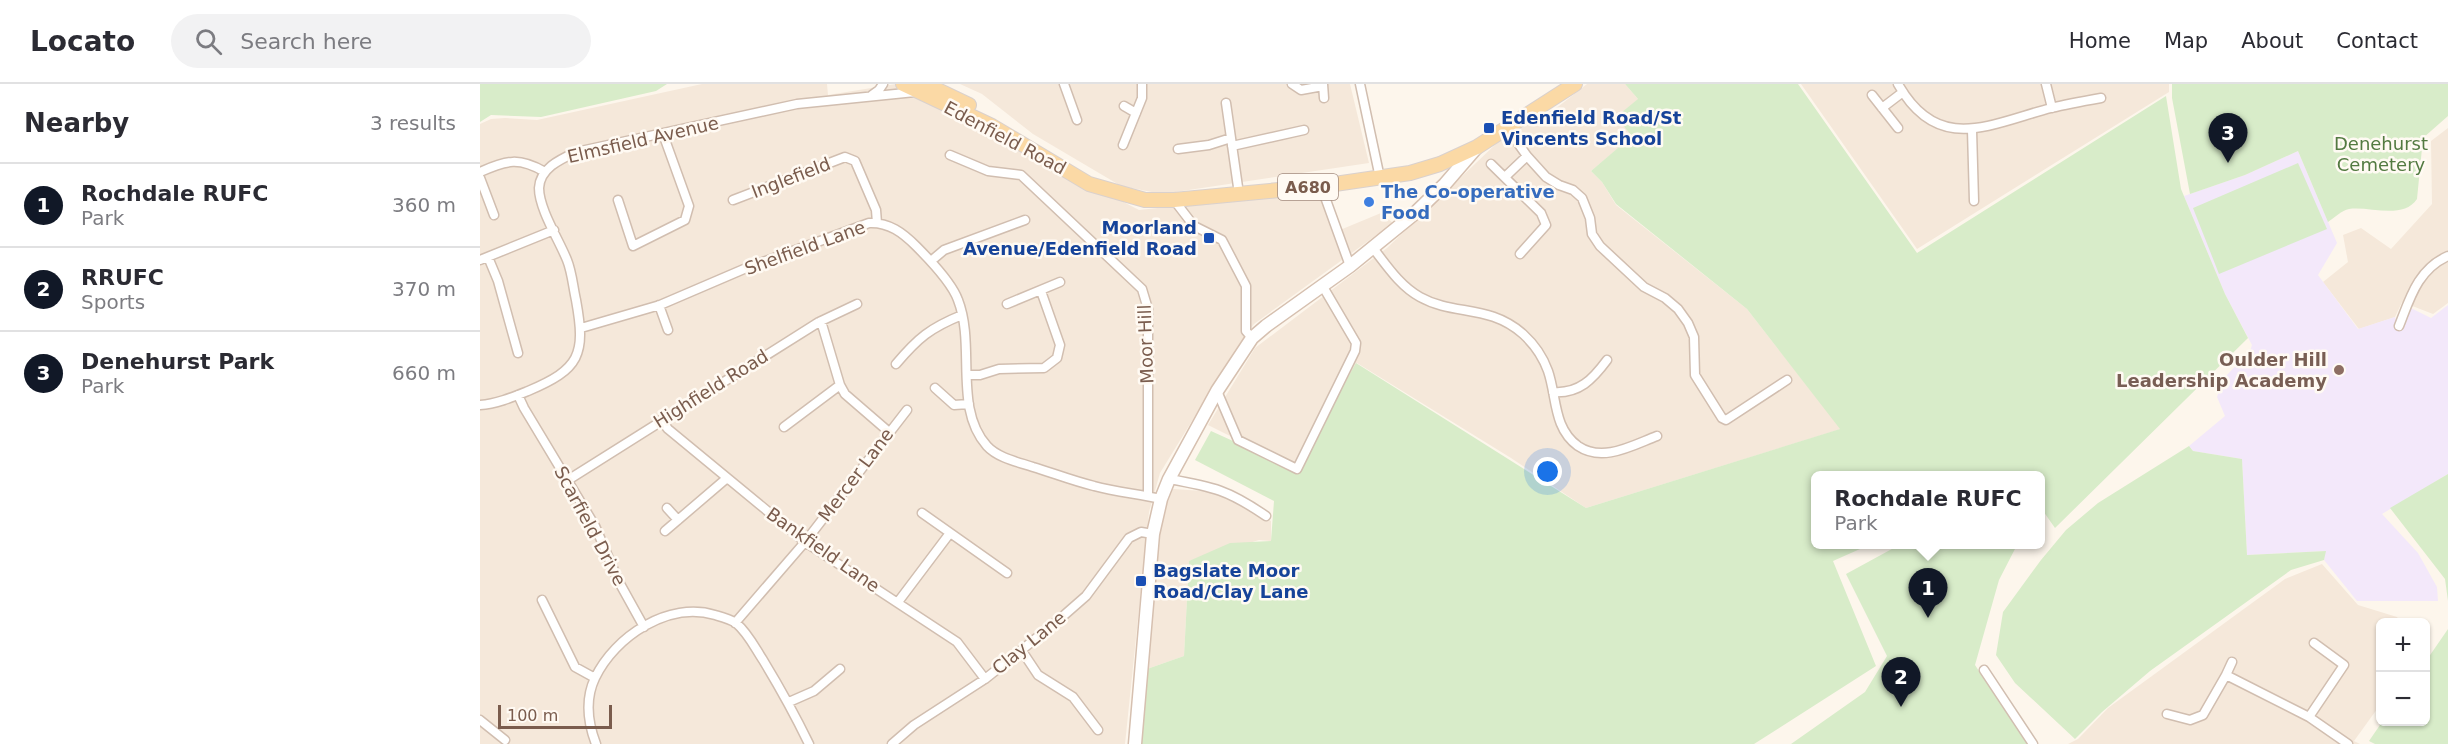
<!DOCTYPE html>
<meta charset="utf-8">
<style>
body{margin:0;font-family:"DejaVu Sans",sans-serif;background:#f2f2f3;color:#2b2b33}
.controls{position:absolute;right:18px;bottom:18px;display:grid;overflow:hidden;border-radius:9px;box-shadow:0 2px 4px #0004}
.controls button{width:54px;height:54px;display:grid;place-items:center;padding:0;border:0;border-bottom:2px solid #e1e1e2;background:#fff;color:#2b2b33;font:30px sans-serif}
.scale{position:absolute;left:18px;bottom:15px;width:114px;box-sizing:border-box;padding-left:6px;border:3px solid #7a5c4d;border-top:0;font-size:16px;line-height:21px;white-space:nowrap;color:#7a5c4d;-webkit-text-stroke:4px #fffaf3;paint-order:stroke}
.you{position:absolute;left:1068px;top:388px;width:21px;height:21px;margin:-15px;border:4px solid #fff;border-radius:50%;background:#1a73e8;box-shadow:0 0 0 9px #1a73e833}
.badge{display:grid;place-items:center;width:39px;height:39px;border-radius:50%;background:#111827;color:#fff;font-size:20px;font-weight:700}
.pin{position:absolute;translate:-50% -50px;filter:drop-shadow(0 2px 3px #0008)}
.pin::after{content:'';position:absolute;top:32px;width:21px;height:18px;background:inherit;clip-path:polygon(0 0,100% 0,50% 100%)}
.popup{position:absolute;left:1331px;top:387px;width:234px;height:78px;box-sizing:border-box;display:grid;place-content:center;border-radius:9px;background:#fff;filter:drop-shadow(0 2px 4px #0005);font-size:20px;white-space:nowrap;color:#7c7c81}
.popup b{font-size:22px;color:#2b2b33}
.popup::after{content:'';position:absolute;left:50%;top:100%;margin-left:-12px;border:12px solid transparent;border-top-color:#fff}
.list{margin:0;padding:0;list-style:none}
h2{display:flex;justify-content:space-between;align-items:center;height:78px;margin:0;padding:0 24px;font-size:26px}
h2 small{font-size:20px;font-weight:400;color:#7c7c81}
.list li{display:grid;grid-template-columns:39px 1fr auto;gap:18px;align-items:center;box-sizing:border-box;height:84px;padding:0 24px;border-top:2px solid #e1e1e2}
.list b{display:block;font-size:22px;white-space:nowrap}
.list p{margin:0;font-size:20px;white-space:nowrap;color:#7c7c81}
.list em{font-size:20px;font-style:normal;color:#7c7c81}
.icon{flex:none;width:33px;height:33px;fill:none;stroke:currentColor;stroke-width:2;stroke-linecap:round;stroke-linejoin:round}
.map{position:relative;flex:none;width:1968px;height:660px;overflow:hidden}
header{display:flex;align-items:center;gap:36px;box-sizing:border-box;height:84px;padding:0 30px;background:#fff;border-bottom:2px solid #e1e1e2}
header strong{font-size:28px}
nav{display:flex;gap:33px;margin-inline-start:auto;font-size:21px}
.search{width:420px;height:54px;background:#f2f2f3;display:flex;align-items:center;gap:15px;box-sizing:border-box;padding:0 21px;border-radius:33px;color:#7c7c81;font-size:22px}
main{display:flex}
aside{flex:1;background:#fff}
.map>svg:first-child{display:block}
.residential{fill:#f5e8da}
.education{fill:#f3e8fa}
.green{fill:#d8ecc9}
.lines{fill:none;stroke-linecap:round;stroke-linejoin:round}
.street-casing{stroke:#d1beb0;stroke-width:11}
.secondary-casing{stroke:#d6c0b0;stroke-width:15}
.primary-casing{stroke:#dad1cd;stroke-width:16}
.street{stroke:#fff;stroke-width:8}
.secondary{stroke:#fff;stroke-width:12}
.primary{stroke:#fbd9a5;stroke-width:14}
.transit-dot{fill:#1a4fb4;stroke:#fffaf3;stroke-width:2}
.shop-dot{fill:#3f7fe0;stroke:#fffaf3;stroke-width:2}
.education-dot{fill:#8d6e63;stroke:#fffaf3;stroke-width:2}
.labels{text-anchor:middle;stroke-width:5;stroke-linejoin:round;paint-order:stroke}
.shield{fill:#fffaf3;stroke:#a28b7f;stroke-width:1.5}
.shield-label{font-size:16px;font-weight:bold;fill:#7a5c4d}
.transit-label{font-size:18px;font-weight:bold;fill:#164399;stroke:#fffaf3;text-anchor:start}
.street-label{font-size:18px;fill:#7a5c4d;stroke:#fffaf3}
.park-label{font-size:18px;fill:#537a41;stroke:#fffaf3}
.shop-label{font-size:18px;font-weight:bold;fill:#366cbe;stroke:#fffaf3;text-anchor:start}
.education-label{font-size:18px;font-weight:bold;fill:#785e54;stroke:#fffaf3;text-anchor:end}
</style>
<header>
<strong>Locato</strong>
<div class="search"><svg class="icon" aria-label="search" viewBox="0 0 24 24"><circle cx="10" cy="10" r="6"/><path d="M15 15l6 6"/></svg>Search here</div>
<nav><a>Home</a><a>Map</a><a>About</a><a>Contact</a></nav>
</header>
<main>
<aside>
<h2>Nearby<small>3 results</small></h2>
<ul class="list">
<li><span class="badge">1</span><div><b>Rochdale RUFC</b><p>Park</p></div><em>360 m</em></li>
<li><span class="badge">2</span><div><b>RRUFC</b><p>Sports</p></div><em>370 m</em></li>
<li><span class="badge">3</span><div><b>Denehurst Park</b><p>Park</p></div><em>660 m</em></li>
</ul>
</aside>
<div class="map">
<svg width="1968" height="660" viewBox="0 0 1968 660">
<rect width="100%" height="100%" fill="#fdf6ec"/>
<path class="residential" d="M222 0H347L348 11 416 0 659 126 845 106 860 146 901 129 913 139 774 240 758 262 680 389 669 428 645 660H0V40L11 35 25 34 57 36Z
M480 0H870L889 79 682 110 641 102 553 50 502 10Z
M1107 0H1145L1158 15 1153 52 1111 87 1122 98 1136 121 1267 225 1361 345 1106 424 1031 374 877 279 820 387 728 341 775 264 907 164 1019 57 1079 22Z
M1321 0H1689V8L1437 165Z
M1968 44V219L1953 230 1922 218 1915 233 1879 245 1843 198 1868 178 1863 151 1881 144 1911 165 1952 120 1951 57Z
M693 405 738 408 791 437V457L779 456 709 477 704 572 667 585 676 448Z
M1842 480 1878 521 1917 533 1920 538H1900V621L1874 657 1880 660H1588L1598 655 1628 624 1805 495Z"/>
<path class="education" d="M1818 67 1857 159 1838 191 1878 245 1915 233 1918 244 1922 247 1931 224 1951 234 1968 221V390L1902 430 1938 469 1957 503 1958 517H1877L1844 476 1845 467 1767 471 1762 375 1713 367 1709 362 1745 332 1737 313 1743 295 1770 267 1772 261 1745 210 1704 112 1765 91Z"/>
<path class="green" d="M0 0H187L176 7 61 33 11 31 0 38Z
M1145 0H1318L1437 169 1686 12 1701 105 1745 210 1768 254 1575 444 1561 424V392H1336V460L1389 461 1353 477 1396 582 1274 660H660L667 585 704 572 709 477 750 459 791 457 794 417 715 376 731 347 819 387 837 348 876 279 1106 424 1360 345 1267 225 1136 120 1122 98 1111 87 1152 52 1136 33 1158 15Z
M1692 0H1968V32L1943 54 1937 115C1923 136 1890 122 1869 125 1862 126 1854 134 1848 138L1818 67 1765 91 1710 110 1692 14Z
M1818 79 1847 145 1739 190 1713 124Z
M1709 362 1713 367 1762 375 1767 471 1846 467 1844 476 1811 486 1670 587 1622 628 1595 655 1535 599 1516 571 1523 528 1561 476 1586 446 1618 419Z
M1968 390V517L1965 495 1910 424Z
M1421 460 1537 461 1519 496 1495 581 1547 660H1311L1385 608 1407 572 1366 490Z
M1968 545V660H1895L1889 657 1902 638H1946V577Z"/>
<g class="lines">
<g class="street-casing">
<path id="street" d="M584 0 597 36
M812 0 821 6 843 2
M843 0 844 14
M880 0 900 94
M1418 0C1458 71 1510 40 1571 24 1587 20 1604 17 1621 14
M1566 0 1572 24
M392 11 399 6 403 0
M1392 11 1418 44
M746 19 759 110
M644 22 656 29
M1402 24 1423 8
M1028 45 1047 72 1066 93 1079 101 1093 106 1102 114 1110 134 1112 150 1120 162 1164 203 1185 214 1198 225 1208 239 1214 253 1215 291 1242 334 1246 336 1307 296
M1492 46 1494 117
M643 61 662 14V0
M752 62 824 46
M698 65 729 61 751 54
M470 71 508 87 541 91 662 205 668 225V412
M1011 80 1061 129 1066 141 1040 170
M0 88C27 76 39 73 65 88
M1026 92 1047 72
M0 94 14 131
M841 102 870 182
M138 116 153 162 205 136 209 122 183 50
M253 116 365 73 375 77 396 126 397 139
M694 116 714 142 742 156 766 202V247L772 254
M893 164C907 182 920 202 940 213 974 232 1009 220 1043 250 1054 260 1063 273 1068 287 1077 313 1073 344 1098 362 1123 379 1153 361 1177 352
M8 173 18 197 38 269
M0 176 74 146
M451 177 464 166 545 136
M527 220 580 198
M179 221 188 246
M341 237 360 301 365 310 409 348
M1919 242C1930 214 1938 185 1968 172
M101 244 180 221 264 185 389 139C409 138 423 149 436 162 450 176 472 199 478 216 496 262 473 324 507 362 518 374 538 378 553 383 573 389 593 397 614 402 636 408 659 410 681 415
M416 280C438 254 450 244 482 231
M488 291H500L519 285 564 284 577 274 580 261 561 207
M455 304 474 321 489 320
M737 307 758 356 817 385 875 267 876 259 842 201
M1073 308C1099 310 1113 295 1127 276
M38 311 44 324 115 442 139 498 164 543
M0 321C16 320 33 313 48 307 100 285 106 271 96 216 93 203 92 188 87 176 79 156 59 125 59 104 60 84 81 75 96 68L317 20 435 8
M181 336 188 345 325 458 477 558 505 595
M304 343 360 301
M689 395C734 403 748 406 786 432
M88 396 339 238 377 220
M187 424 198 436
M442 429 527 489
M185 447 247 394
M62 516 95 583 115 594
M418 518 470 449
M255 539 325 458 427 326
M542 567 558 591 593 613 618 646
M1504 586 1553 660
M1746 591 1752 578
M309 618 334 607 360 585
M1687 630 1710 636 1723 631 1746 591 1829 633 1868 660
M1829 633 1864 581 1834 559
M0 636 25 656
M116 660C108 639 105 615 115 594 135 552 189 517 235 531 242 533 250 535 256 539 268 549 275 564 283 576 300 604 315 631 329 660
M412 660 434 641 505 595 574 540 606 512 649 454 661 448 673 450"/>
</g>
<g class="secondary-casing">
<path id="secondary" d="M655 660 673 450 681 415 689 395 737 307 772 254 786 242 870 182 934 130 965 100 997 63"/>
</g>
<g class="primary-casing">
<path id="primary" d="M423 0 512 42 609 100 665 116H694L841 102 930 89 960 80 997 63 1095 0
M445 0 489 21"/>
</g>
<use href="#street" class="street"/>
<use href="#secondary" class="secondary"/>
<use href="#primary" class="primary"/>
</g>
<g class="transit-dot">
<rect x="1003" y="38" width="12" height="12" rx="3"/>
<rect x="723" y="148" width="12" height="12" rx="3"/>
<rect x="655" y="491" width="12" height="12" rx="3"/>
</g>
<circle class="shop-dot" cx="889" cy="118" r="6"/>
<circle class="education-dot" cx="1859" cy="286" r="6"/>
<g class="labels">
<rect class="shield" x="798" y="90" width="60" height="26" rx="4.5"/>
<g class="shield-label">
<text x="828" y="109">A680</text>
</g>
<g class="transit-label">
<text x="1021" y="40">Edenfield Road/St<tspan x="1021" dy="21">Vincents School</tspan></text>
<text x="717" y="150" text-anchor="end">Moorland<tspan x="717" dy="21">Avenue/Edenfield Road</tspan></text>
<text x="673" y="493">Bagslate Moor<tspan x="673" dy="21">Road/Clay Lane</tspan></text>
</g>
<g class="street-label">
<text transform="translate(525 54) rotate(28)" y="6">Edenfield Road</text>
<text transform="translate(163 56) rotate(-13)" y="6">Elmsfield Avenue</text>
<text transform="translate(311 94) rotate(-21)" y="6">Inglefield</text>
<text transform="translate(325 164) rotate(-20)" y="6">Shelfield Lane</text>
<text transform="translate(666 260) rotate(-92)" y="6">Moor Hill</text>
<text transform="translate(231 305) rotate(-32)" y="6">Highfield Road</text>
<text transform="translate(376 391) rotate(-53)" y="6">Mercer Lane</text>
<text transform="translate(110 442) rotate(62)" y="6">Scarfield Drive</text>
<text transform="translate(343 466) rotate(35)" y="6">Bankfield Lane</text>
<text transform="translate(549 559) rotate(-39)" y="6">Clay Lane</text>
</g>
<g class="park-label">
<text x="1901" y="66">Denehurst<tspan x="1901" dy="21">Cemetery</tspan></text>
</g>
<g class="shop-label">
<text x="901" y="114">The Co-operative<tspan x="901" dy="21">Food</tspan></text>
</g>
<g class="education-label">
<text x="1847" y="282">Oulder Hill<tspan x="1847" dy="21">Leadership Academy</tspan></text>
</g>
</g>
</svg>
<div class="controls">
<button>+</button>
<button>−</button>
</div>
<div class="scale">100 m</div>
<div class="you"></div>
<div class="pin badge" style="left:1448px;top:534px">1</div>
<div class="popup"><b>Rochdale RUFC</b>Park</div>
<div class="pin badge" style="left:1421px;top:623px">2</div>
<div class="pin badge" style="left:1748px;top:79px">3</div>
</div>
</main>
